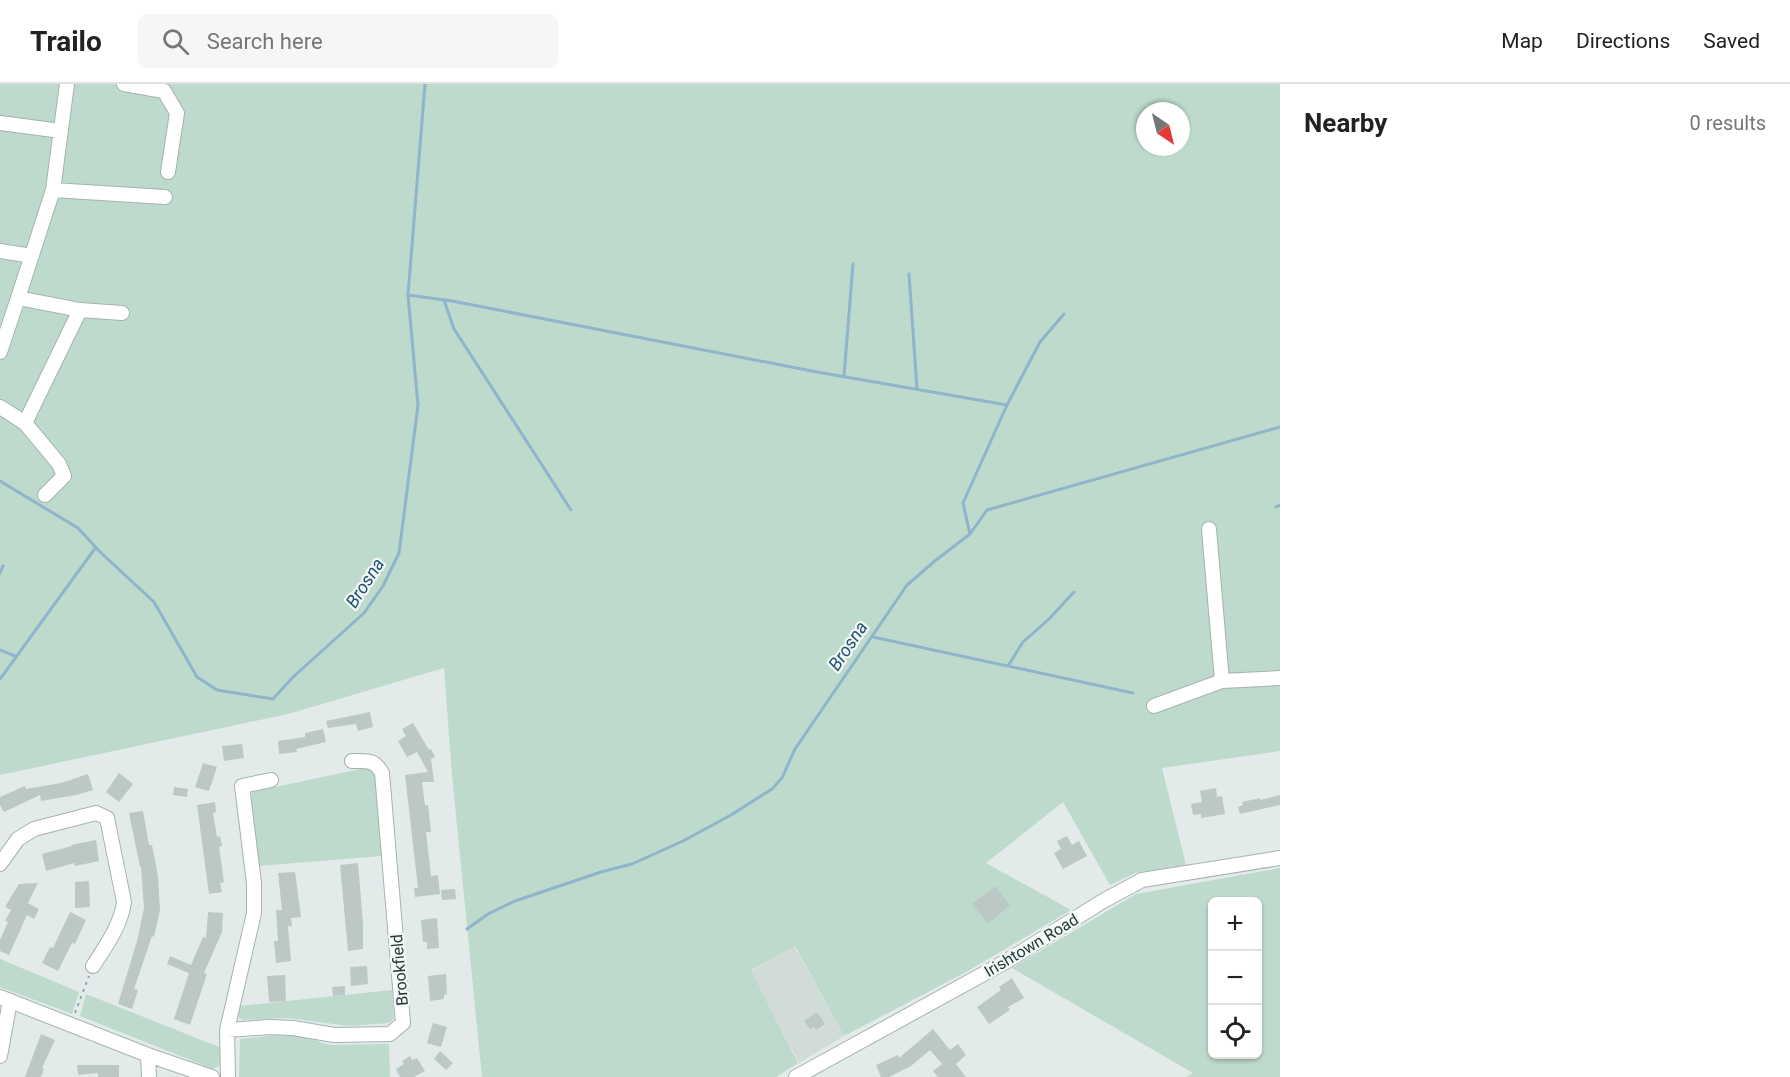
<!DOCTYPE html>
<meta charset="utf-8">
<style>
body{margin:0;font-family:Roboto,sans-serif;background:#f6f6f6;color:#222}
.controls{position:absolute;right:18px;bottom:18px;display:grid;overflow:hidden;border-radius:9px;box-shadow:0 2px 4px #0004}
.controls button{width:54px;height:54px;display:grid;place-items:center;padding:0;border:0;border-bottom:2px solid #e0e0e0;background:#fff;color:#222;font:30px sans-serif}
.compass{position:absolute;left:1136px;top:18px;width:54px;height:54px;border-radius:50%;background:#fff;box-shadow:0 2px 4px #0004;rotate:145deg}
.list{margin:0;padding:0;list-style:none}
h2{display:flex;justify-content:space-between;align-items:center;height:78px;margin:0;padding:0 24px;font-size:26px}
h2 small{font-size:20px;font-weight:400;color:#767676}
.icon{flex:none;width:33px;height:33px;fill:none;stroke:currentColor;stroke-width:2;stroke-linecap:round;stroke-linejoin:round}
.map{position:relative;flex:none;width:1280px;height:993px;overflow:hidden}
header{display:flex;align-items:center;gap:36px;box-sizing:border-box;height:84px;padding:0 30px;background:#fff;border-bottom:2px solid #e0e0e0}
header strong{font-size:28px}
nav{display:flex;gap:33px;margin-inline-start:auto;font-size:21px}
.search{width:420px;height:54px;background:#f6f6f6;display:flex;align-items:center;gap:15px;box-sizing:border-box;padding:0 21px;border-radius:9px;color:#767676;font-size:22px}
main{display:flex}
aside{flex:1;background:#fff}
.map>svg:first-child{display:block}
.built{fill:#d1dbd8}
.green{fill:#bddacc;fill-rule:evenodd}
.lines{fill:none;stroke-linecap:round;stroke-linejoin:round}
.stream{stroke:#8fb4cb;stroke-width:3}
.building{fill:#bbc8c6}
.minor-casing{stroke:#a5b2b1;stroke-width:16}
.path{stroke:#86aca8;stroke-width:2;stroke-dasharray:3 4.5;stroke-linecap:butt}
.minor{stroke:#fff;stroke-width:14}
.labels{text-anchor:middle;stroke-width:4.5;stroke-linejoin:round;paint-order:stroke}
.street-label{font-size:16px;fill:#243a39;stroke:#f2f8f6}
.water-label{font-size:18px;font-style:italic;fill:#245271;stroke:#f2f8f6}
</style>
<header>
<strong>Trailo</strong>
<div class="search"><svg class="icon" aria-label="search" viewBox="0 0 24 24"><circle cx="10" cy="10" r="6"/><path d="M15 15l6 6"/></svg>Search here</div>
<nav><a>Map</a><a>Directions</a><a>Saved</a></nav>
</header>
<main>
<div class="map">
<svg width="1280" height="993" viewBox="0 0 1280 993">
<rect width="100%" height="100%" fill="#e2ebe9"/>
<path class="built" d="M794 862 844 952 799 979 751 887Z"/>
<path class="green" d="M0 0H1280V667L1162 684 1186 781 1135 789 1110 801 1063 718 986 779 1071 826 966 888 844 952 795 862 751 886 798 979 776 993H482L452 691 444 584 288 630 0 691ZM1145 27H1181V63H1145Z
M370 683 376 688 382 772 259 782 251 719 252 708Z
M1280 784V993H1186L1193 989 1012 884 1136 810ZM1212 818H1258V970H1212Z
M0 875 79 908 72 930 0 903Z
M392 906 394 935 389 939 349 942 287 934 243 936 239 934 238 929 239 922Z
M86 910 219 963 221 973 219 982 213 985 80 932Z
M275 951 305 953 329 961 389 960 390 993H239L240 955Z"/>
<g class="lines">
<path class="stream" d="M909 190 917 305
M408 211 452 217 817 288 1007 321
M444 216 454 245 571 426
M844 292 853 180
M0 397 78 444 99 467 154 518 197 593 217 606 273 615 292 594 364 529 383 502 399 469 418 321 408 211 425 0
M1276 423 1280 421
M970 450 963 419 1007 321 1040 258 1064 230
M0 489 3 482
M873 553 1133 609
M0 566 15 572
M1008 582 1023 558 1049 535 1074 508
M0 595 96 463
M467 845 488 830 515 817 601 788 632 780 683 757 731 731 772 705 782 694 795 665 907 501 936 476 970 450 987 426 1280 343"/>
</g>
<path class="building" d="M370 628 373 643 358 647 356 640 328 644 326 637Z
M413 639 429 666 431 665 435 673 431 675 434 698H422L425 721H428L431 748H426L431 792 438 791 440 810 415 813 414 804H418L405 691 428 688 417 668 407 673 398 657 406 652 402 645Z
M323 645 326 658 296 665 297 668 279 670 278 657 305 653V649Z
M242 660 244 674 224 677 222 662Z
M203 679 217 683 209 707 195 703Z
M119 689 133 700 119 718 106 708Z
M88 690 93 706 76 711 41 717 40 711 4 728 0 721V713L25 702 26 705 61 699Z
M174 703 188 705 187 713 173 711Z
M1216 704 1217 713 1222 712 1225 730 1201 734V730L1193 731 1191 720 1202 718 1200 707Z
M1280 711V721L1240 730 1238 723 1243 721 1242 718 1260 714V716Z
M215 718 216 728 213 729 217 753 220 752 222 762 219 763 224 798 220 799 222 808 209 810 197 721Z
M143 727 149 761H152L158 792 160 826 154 853 152 852 134 905 138 906 132 925 118 920 137 857 144 824 141 783H140L129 729Z
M1067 752 1072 761 1079 757 1087 772 1063 785 1054 769 1061 765 1057 757Z
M96 756 99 777 75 782 74 779 46 787 42 770 72 762 71 761Z
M358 779 363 839V865L348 867 340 781Z
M295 788 301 833 291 834 292 842H288L291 877 276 879 274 857H278L276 826H282L278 789Z
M89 797 90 823 75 824V798Z
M38 799 28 819 39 825 34 835 27 831 9 871 0 867V856L8 838 5 837 11 826 5 823 12 811 19 800Z
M995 802 1010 821 988 840 972 820Z
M455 805 456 815 442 816 441 806Z
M70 828 86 836 75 860 72 859 58 887 42 879 50 863 53 864Z
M208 828 223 829 222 848 204 889 207 890 190 941 174 935 189 889 167 880 170 872 191 881 203 853 206 854Z
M437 834 439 864 427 865V858H423L421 836Z
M367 882 368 900 351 902 350 883Z
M446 890 447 910 444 911V915L430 917 428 892Z
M285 891 286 917 269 918 267 892Z
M1012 894 1024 914 1008 923 1010 926 989 940 977 923 1001 906 999 903Z
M345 902V911L333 912 332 903Z
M817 928 825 940 816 946 814 942 810 945 804 937Z
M433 939 447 943 441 963 427 959Z
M933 945 950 966 958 960 966 971 956 980 966 993H938L933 987 942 980 930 966 911 982 889 993H881L876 981 898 971 899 974Z
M41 950 55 956 42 984 44 985 41 993H25Z
M440 967 453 979 446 986 434 975Z
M410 972 412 976 417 974 425 987 414 993H400L396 985 404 980 402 977Z
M77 981H119V993H98V989L78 991Z"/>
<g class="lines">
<g class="minor-casing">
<path id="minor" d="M124 0 164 7 177 29 168 88
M0 39 61 47
M53 106 67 0
M0 167 32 172
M18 214 53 106 165 113
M0 268 18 214 80 226
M0 323 25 339 59 380 64 392 45 411
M25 339 80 226 122 229
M1209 445 1222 597
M1154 622 1222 597 1280 594
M0 780 18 755 34 745 96 729 107 734 124 818C121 841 106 862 93 882
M0 913 148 971 212 993
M227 946 270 943 293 944 334 951 390 950 403 939 382 689C374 675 367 677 352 677
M148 971 149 993
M0 972 10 917
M228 993 227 946 254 829V799L242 702 271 696
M796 993 1007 877 1103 817 1142 796 1280 774"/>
</g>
<path class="path" d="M75 929 89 892"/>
<use href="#minor" class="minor"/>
</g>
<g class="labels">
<g class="street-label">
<text transform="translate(1031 861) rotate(-31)" y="6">Irishtown Road</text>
<text transform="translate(399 886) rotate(-95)" y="6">Brookfield</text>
</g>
<g class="water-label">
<text transform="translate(365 499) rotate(-57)" y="6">Brosna</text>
<text transform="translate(848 562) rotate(-56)" y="6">Brosna</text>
</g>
</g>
</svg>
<div class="controls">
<button>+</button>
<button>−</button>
<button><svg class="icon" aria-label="locate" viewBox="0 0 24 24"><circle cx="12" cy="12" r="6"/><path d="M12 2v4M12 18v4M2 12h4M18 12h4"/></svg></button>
</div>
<svg class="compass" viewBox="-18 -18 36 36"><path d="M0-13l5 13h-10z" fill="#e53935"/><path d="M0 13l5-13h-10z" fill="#767676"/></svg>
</div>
<aside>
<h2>Nearby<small>0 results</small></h2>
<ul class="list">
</ul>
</aside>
</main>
